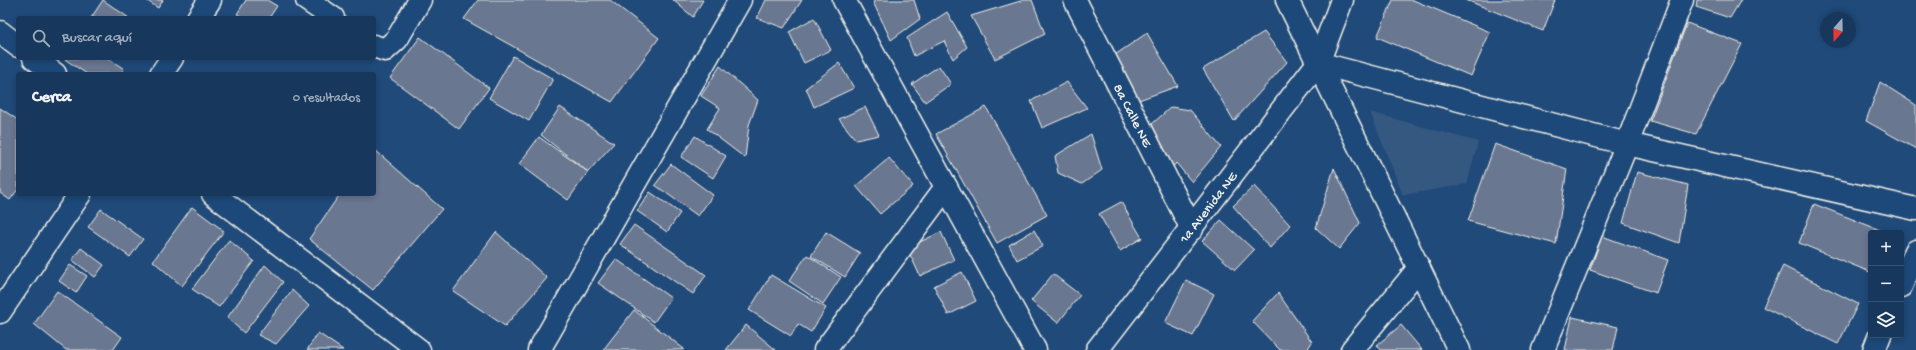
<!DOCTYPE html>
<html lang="es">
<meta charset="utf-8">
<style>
body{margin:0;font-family:"Gochi Hand",sans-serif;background:#244365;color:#f1f3f6}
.controls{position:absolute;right:12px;bottom:12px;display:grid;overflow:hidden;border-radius:4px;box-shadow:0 2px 6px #0003}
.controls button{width:36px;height:36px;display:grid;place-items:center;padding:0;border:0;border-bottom:1px solid #365272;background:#17385c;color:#f1f3f6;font:20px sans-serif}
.compass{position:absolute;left:1820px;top:12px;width:36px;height:36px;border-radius:50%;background:#17385c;box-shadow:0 2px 6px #0003;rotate:200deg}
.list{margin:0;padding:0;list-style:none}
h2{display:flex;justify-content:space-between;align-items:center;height:52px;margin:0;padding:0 16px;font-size:17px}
h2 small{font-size:13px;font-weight:400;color:#9eacbb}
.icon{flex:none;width:22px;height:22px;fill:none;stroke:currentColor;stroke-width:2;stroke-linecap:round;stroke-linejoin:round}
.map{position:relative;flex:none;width:1916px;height:350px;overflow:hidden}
.search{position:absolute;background:#17385c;box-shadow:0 2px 6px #0003;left:16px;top:16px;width:360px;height:44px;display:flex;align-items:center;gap:10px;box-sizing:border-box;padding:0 14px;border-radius:4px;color:#9eacbb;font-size:15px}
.panel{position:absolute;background:#17385c;box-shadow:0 2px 6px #0003;left:16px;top:72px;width:360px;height:124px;border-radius:4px}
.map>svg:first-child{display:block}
.built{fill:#365881}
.building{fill:#6b7791;stroke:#f4f1e8}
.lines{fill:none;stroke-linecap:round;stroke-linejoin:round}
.minor-casing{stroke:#f4f1e8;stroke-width:25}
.minor{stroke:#1f4a7a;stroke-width:22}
.labels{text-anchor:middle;stroke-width:3;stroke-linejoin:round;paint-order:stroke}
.street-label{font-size:14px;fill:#f4f1e8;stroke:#1f4a7a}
</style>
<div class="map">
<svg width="1916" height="350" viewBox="0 0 1916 350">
<rect width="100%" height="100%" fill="#1f4a7a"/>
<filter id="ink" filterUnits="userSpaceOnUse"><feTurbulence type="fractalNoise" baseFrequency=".025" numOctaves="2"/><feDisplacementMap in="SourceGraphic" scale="8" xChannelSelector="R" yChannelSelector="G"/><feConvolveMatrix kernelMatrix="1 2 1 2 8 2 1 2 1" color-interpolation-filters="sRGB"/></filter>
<g filter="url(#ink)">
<path class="built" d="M1370 112 1478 142 1467 184 1403 195Z"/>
<path class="building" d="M103 0 129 18H91Z
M146 0H163L158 8Z
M246 0H267L277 6 269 18H244L237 14Z
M478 0H610L659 38 612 102 464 19Z
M673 0H703L693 17Z
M766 0H802L784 28 757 18Z
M878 0H914L920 19 891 40 873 2Z
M1024 0H1032L1045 34 995 59 971 16Z
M1393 0H1413L1490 32 1471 76 1377 37Z
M1466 0H1555L1543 31Z
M1697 0H1741L1730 18 1696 7Z
M947 12 967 47 953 59 944 41 914 56 907 38Z
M814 18 831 50 804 63 789 32Z
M1687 23 1742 44 1696 134 1650 121Z
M1264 32 1287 62 1234 121 1203 69Z
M1147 33 1178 86 1136 101 1112 57Z
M420 37 489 88 459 129 390 78Z
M513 56 553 79 529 121 489 98Z
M63 58H108L124 69 120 74H87Z
M839 63 854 88 814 107 806 88Z
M720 66 758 100 749 125 745 158 707 129 720 108 701 96Z
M939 66 951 84 925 102 912 84Z
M1067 82 1087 108 1042 128 1031 101Z
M1880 82 1916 105V149L1866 121Z
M560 107 614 143 588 172 541 135Z
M865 107 879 135 856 140 839 119Z
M986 107 1047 215 997 243 936 134Z
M1171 107 1190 110 1221 147 1192 182 1176 163 1170 171 1152 124Z
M0 108 18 120V189L10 200 0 193Z
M1091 134 1102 170 1082 184 1058 173 1055 156Z
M695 136 726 156 713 178 681 157Z
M539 137 588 172 568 200 519 164Z
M1495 144 1567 169 1556 244 1468 221Z
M374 149 442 209 373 290 309 239 340 194H374Z
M889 158 913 186 880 214 856 186Z
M671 164 713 195 698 216 655 185Z
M1334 168 1360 223 1339 249 1316 228Z
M1637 172 1688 185 1679 243 1623 223Z
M1254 186 1290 225 1270 248 1233 206Z
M650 192 680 213 667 232 637 211Z
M1121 202 1142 238 1120 251 1099 214Z
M1814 204 1885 232 1871 233V268L1870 272 1799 243Z
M192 207 224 231 182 286 153 261Z
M101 209 143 239 130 257 88 227Z
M1221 220 1254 250 1235 270 1202 241Z
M634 225 706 275 693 294 620 244Z
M1034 230 1043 246 1017 260 1009 245Z
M496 232 547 278 505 326 453 291Z
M826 232 860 253 845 277 811 256Z
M941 232 954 260 920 276 907 248Z
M1602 236 1668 260 1656 293 1590 270Z
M229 240 254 261 219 307 192 289Z
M81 248 104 265 95 277 72 260Z
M807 255 841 277 823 304 789 281Z
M616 259 671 298 654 322 598 283Z
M70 265 87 276 76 293 59 281Z
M265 265 283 282 244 333 227 318Z
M1783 266 1858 304 1838 344 1763 307Z
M962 272 976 301 948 315 934 286Z
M1053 274 1080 295 1058 323 1031 301Z
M771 275 826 308 811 332 798 324 791 336 749 310Z
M1186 280 1214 294 1193 336 1165 323Z
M292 290 309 306 276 344 258 335Z
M57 291 122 337 113 350H66L34 324Z
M1278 293 1312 342 1307 350H1280L1252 321Z
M634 310 684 349 682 350H603Z
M1572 317 1618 327 1613 350H1565Z
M746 325 776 350H726Z
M1401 325 1422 350H1381L1377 345Z
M318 333 343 350H307Z"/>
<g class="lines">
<g class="minor-casing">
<g id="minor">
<path d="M307 0 333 18"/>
<path d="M844 0 1035 350"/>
<path id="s1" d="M1075 0 1192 229"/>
<path d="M1287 0 1459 350"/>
<path d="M198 18 210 0"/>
<path d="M0 32 18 46"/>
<path d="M374 46 385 50 397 39 420 0"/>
<path d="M34 58 55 74"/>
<path d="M1318 63 1627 144 1916 209"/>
<path d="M161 74 172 58"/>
<path d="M213 194 419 350"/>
<path d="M1901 286 1916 251"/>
<path d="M0 312 80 194"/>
<path d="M539 350 740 0"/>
<path d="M825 350 946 187"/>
<path id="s2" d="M1097 350 1318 63 1342 0"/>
<path d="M1352 350 1419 268"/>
<path d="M1543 350 1627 144 1682 0"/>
<path d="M1874 350 1880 335"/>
</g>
</g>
<use href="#minor" class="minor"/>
</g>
</g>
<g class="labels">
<g class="street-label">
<text dy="5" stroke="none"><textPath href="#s1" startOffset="129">8a Calle NE</textPath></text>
<text dy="5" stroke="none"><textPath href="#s2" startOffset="181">1a Avenida NE</textPath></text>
</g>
</g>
</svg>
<div class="controls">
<button>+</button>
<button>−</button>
<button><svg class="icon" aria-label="layers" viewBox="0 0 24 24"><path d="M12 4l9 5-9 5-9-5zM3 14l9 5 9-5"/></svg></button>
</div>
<svg class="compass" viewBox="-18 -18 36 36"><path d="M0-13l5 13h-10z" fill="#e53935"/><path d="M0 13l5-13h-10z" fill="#9eacbb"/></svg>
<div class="search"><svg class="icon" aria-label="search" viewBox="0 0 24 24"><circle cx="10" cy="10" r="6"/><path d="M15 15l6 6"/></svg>Buscar aquí</div>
<section class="panel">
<h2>Cerca<small>0 resultados</small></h2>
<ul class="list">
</ul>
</section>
</div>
